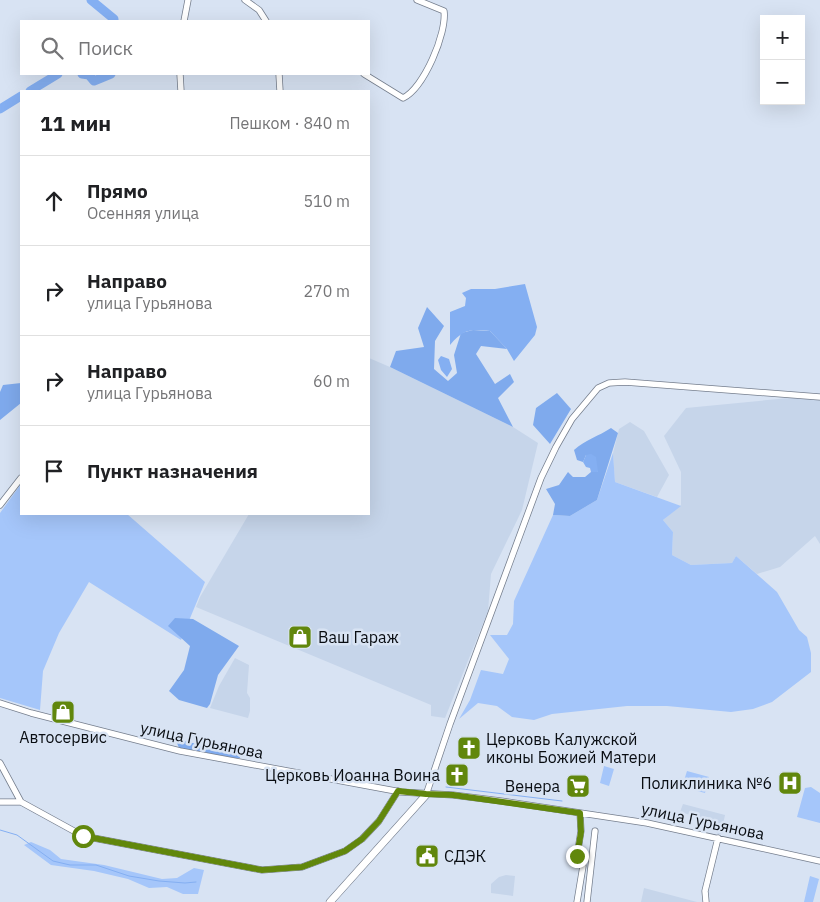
<!DOCTYPE html>
<html lang="ru">
<meta charset="utf-8">
<style>
body{margin:0;font-family:"IBM Plex Sans",sans-serif;background:#f6f6f6;color:#202124}
.controls{position:absolute;right:15px;top:15px;display:grid;overflow:hidden;border-radius:0px;box-shadow:0 5px 20px #0002}
.controls button{width:45px;height:45px;display:grid;place-items:center;padding:0;border:0;border-bottom:1px solid #e0e0e0;background:#fff;color:#202124;font:25px sans-serif}
.stop{position:absolute;width:15px;height:15px;margin:-11px;border:4px solid #61870c;border-radius:50%;background:#fff}
.stop.end{background:#61870c;border-color:#fff;box-shadow:0 1px 5px #0008}
.list{margin:0;padding:0;list-style:none}
h2{display:flex;justify-content:space-between;align-items:center;height:65px;margin:0;padding:0 20px;font-size:21px}
h2 small{font-size:16px;font-weight:400;color:#757577}
.list li{display:grid;grid-template-columns:32px 1fr auto;gap:15px;align-items:center;box-sizing:border-box;height:90px;padding:0 20px;border-top:1px solid #e0e0e0}
.list b{display:block;font-size:19px;white-space:nowrap}
.list p{margin:0;font-size:16px;white-space:nowrap;color:#757577}
.list em{font-size:16px;font-style:normal;color:#757577}
.icon{flex:none;width:28px;height:28px;fill:none;stroke:currentColor;stroke-width:2;stroke-linecap:round;stroke-linejoin:round}
.map{position:relative;flex:none;width:820px;height:902px;overflow:hidden}
.search{position:absolute;background:#fff;box-shadow:0 5px 20px #0002;left:20px;top:20px;width:350px;height:55px;display:flex;align-items:center;gap:12px;box-sizing:border-box;padding:0 18px;border-radius:0px;color:#757577;font-size:19px}
.panel{position:absolute;background:#fff;box-shadow:0 5px 20px #0002;left:20px;top:90px;width:350px;height:425px;border-radius:0px}
.map>svg:first-child{display:block}
.built{fill:#c6d5ea}
.green{fill:#a5c6fa}
.forest{fill:#7faaed}
.water{fill:#84aff2}
.lines{fill:none;stroke-linecap:round;stroke-linejoin:round}
.stream{stroke:#84aff2;stroke-width:1}
.river{stroke:#84aff2;stroke-width:9}
.minor-casing{stroke:#757e8d;stroke-width:7}
.major-casing{stroke:#757e8d;stroke-width:8}
.minor{stroke:#fff;stroke-width:5.5}
.major{stroke:#fff;stroke-width:7}
.route{stroke:#61870c;stroke-width:6}
.labels{text-anchor:middle;stroke-width:5;stroke-linejoin:round;paint-order:stroke}
.poi-label{font-size:16px;fill:#090d12;stroke:#d8e3f3;text-anchor:start}
.street-label{font-size:16px;fill:#090d12;stroke:#d8e3f3}
</style>
<div class="map">
<svg width="820" height="902" viewBox="0 0 820 902">
<rect width="100%" height="100%" fill="#d8e3f3"/>
<path class="built" d="M369 358 390 367 513 427 538 443 522 510 491 574 488 611 445 718 431 716V705L196 607 200 597 249 514H369Z
M789 398H820V544L815 536 780 567 757 574 736 556 732 563 691 565 672 555 673 532 663 520 681 505V472L664 436 686 408Z
M630 422 644 431 669 475 657 497 615 482 613 453 619 429Z
M235 658 249 665 247 693 250 698V711L248 718 210 708 219 686Z
M683 804 725 815 721 834H718L697 817 680 812Z
M506 875 515 876 513 896 491 893V884L499 877Z
M644 888 697 902H641Z"/>
<path class="green" d="M613 453 615 482 681 506 663 520 673 532 672 555 691 565 732 563 736 556 777 592 799 630 807 637 811 653V672L772 702 753 709 731 712 667 706H627L552 714 534 720 512 717 497 706 478 703 459 719 470 700 481 670 503 674 509 659 490 635H507L513 624 514 601 553 515 570 516 597 500Z
M21 484V514H127L205 582 181 640 89 582 59 633 43 671 40 710 0 698V513Z
M604 766 614 769 609 786 600 783Z
M687 771 709 777 705 793 682 787Z
M811 787 820 793V823L797 817 805 788Z
M31 842 50 850 61 859 104 865 162 879 177 878 194 868 204 870 198 894H183L167 887 149 888 128 879 94 871 51 865 24 845Z
M810 876 819 879 813 902H804Z"/>
<path class="forest" d="M427 307 444 326 435 341 434 369 448 381 457 373 454 355 461 333 473 330 490 331 507 349 481 346 476 354 495 384 510 374 514 382 498 398 513 427 390 367 396 351 424 347 418 328Z
M21 383V403L0 420V392L3 385Z
M557 393 571 409 550 444 533 425 536 408Z
M611 428 618 433 597 500 570 516 553 515 555 504 546 489 559 485 568 472 573 477H585L591 472H598L586 455 583 462 577 460 574 450C585 440 599 436 611 428Z
M175 618 193 619 239 646 218 675 210 704 207 708 179 700 169 691 184 670 190 646 168 626Z
M180 740 239 754 240 758H235L179 748 177 743Z"/>
<path class="water" d="M525 284 537 327 535 335 514 361 507 349 490 331C470 329 464 329 450 345V312L465 306 466 298 462 293 471 289H495Z
M441 356 449 359 452 369 447 377 441 370 438 360Z
M591 454 596 457 598 472H591L590 468 586 467 583 462 586 455Z"/>
<g class="lines">
<path class="stream" d="M446 787 562 801
M0 830 17 835 53 861 70 865H96L129 876 159 881 185 883 196 882"/>
<path class="river" d="M91 0 114 19V21
M82 74 89 75 94 81 111 74
M30 91 58 74
M0 109 21 96"/>
<g class="minor-casing">
<path id="minor" d="M245 0 259 10 266 21
M184 21 188 0
M180 74 181 91
M279 74 280 91
M364 74 403 98C424 88 447 33 444 11L417 0
M0 505 21 478
M0 703 31 713 180 751 401 792 453 795 501 801 647 823 820 861
M0 763 21 802
M426 795 450 724 541 478 556 447 572 419 598 388 609 383 625 382 820 397
M0 802H21L83 836 262 870 302 867 345 851 362 839 379 821 398 791
M577 902 583 866 577 856 581 831 580 813
M587 902 595 831
M706 902 705 891 718 838"/>
</g>
<g class="major-casing">
<path id="major" d="M330 902 426 795"/>
</g>
<use href="#minor" class="minor"/>
<use href="#major" class="major"/>
</g>
<g class="lines">
<path class="route" d="M83 836 262 870 302 867 345 851 362 839 379 821 398 791 426 794 453 795 580 813 581 832 577 856"/>
</g>
<defs>
<g id="shop-square" transform="scale(1.25)"><rect x="-9" y="-9" width="18" height="18" rx="4" fill="#61870c" stroke="#d8e3f3"/><path d="M-5-2.5h2.3a2.7 3.5 0 0 1 5.4 0H5L5.5 6h-11ZM-1.5-2.5h3a1.5 2.3 0 0 0-3 0Z" fill="#fff"/></g>
<g id="church-square" transform="scale(1.25)"><rect x="-9" y="-9" width="18" height="18" rx="4" fill="#61870c" stroke="#d8e3f3"/><path d="M-1.2-6h2.4v3.5h3.3v2.4h-3.3V6h-2.4V-.1h-3.3v-2.4h3.3Z" fill="#fff"/></g>
<g id="hospital-square" transform="scale(1.25)"><rect x="-9" y="-9" width="18" height="18" rx="4" fill="#61870c" stroke="#d8e3f3"/><path d="M-5-5h3v3.5h4V-5h3V5h-3V1.5h-4V5h-3Z" fill="#fff"/></g>
<g id="supermarket-square" transform="scale(1.25)"><rect x="-9" y="-9" width="18" height="18" rx="4" fill="#61870c" stroke="#d8e3f3"/><path d="M-6-5.5h2.5l.6 2H6L4.5 2H-2.5L-4.4-4H-6ZM-1.5 3.2a1.3 1.3 0 1 0 .1 0ZM3 3.2a1.3 1.3 0 1 0 .1 0Z" fill="#fff"/></g>
<g id="civic-square" transform="scale(1.25)"><rect x="-9" y="-9" width="18" height="18" rx="4" fill="#61870c" stroke="#d8e3f3"/><path d="M-.6-6.5H3V-4.5H.6V-3L4-1V1h2V6H-6V1h2V-1L-.6-3ZM-1.2 2.5V6h2.4V2.5Z" fill="#fff"/></g>
</defs>
<g fill-rule="evenodd">
<use href="#shop-square" x="300" y="637"/>
<use href="#shop-square" x="63" y="712"/>
<use href="#church-square" x="469" y="748"/>
<use href="#church-square" x="457" y="775"/>
<use href="#hospital-square" x="790" y="783"/>
<use href="#supermarket-square" x="578" y="786"/>
<use href="#civic-square" x="427" y="856"/>
</g>
<g class="labels">
<g class="poi-label">
<text x="318" y="643">Ваш Гараж</text>
<text x="63" y="743" text-anchor="middle">Автосервис</text>
<text x="486" y="745">Церковь Калужской<tspan x="486" dy="18">иконы Божией Матери</tspan></text>
<text x="440" y="781" text-anchor="end">Церковь Иоанна Воина</text>
<text x="772" y="789" text-anchor="end">Поликлиника №6</text>
<text x="560" y="792" text-anchor="end">Венера</text>
<text x="444" y="862">СДЭК</text>
</g>
<g class="street-label">
<text transform="translate(202 740) rotate(12)" y="6">улица Гурьянова</text>
<text transform="translate(703 821) rotate(12)" y="6">улица Гурьянова</text>
</g>
</g>
</svg>
<div class="controls">
<button>+</button>
<button>−</button>
</div>
<div class="stop" style="left:83px;top:836px"></div>
<div class="stop end" style="left:577px;top:856px"></div>
<div class="search"><svg class="icon" aria-label="search" viewBox="0 0 24 24"><circle cx="10" cy="10" r="6"/><path d="M15 15l6 6"/></svg>Поиск</div>
<section class="panel">
<h2>11 мин<small>Пешком · 840 m</small></h2>
<ul class="list">
<li><svg class="icon" aria-label="ahead" viewBox="0 0 24 24"><path d="M12 20V5M6 11l6-6 6 6"/></svg><div><b>Прямо</b><p>Осенняя улица</p></div><em>510 m</em></li>
<li><svg class="icon" aria-label="right" viewBox="0 0 24 24"><path d="M7 20v-9h11M14 6l5 5-5 5"/></svg><div><b>Направо</b><p>улица Гурьянова</p></div><em>270 m</em></li>
<li><svg class="icon" aria-label="right" viewBox="0 0 24 24"><path d="M7 20v-9h11M14 6l5 5-5 5"/></svg><div><b>Направо</b><p>улица Гурьянова</p></div><em>60 m</em></li>
<li><svg class="icon" aria-label="arrive" viewBox="0 0 24 24"><path d="M6 21V4h12l-3 4 3 4H6"/></svg><div><b>Пункт назначения</b></div></li>
</ul>
</section>
</div>
